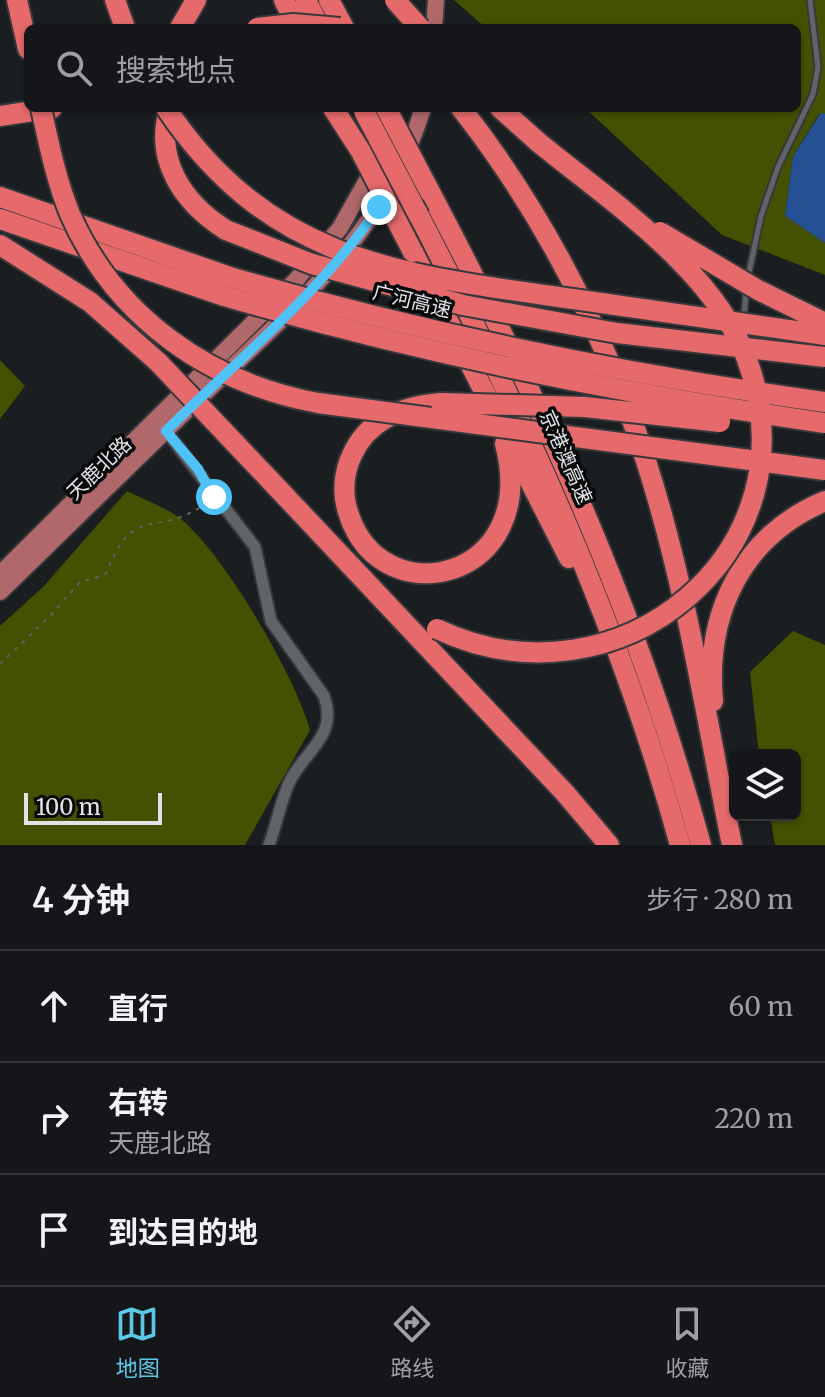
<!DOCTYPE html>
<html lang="zh">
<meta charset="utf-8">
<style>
body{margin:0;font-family:Merriweather,"Noto Sans SC",serif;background:#212326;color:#f1f3f6}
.controls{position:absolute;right:24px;bottom:24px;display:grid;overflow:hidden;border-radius:12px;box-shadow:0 2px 6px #0004}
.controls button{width:72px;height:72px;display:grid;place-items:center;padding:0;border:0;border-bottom:2px solid #333538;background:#141619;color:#f1f3f6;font:40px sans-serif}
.scale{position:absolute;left:24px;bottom:20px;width:138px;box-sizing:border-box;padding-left:8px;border:4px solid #e1e3e6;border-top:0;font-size:22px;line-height:28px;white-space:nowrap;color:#e1e3e6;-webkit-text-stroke:6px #070809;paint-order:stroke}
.stop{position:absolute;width:24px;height:24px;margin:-18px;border:6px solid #4fc3f7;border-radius:50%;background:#fff}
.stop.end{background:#4fc3f7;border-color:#fff;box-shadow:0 2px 8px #0008}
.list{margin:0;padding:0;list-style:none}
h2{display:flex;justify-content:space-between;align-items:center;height:104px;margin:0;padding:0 32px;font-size:34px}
h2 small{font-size:26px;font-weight:400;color:#9d9fa2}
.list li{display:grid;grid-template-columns:52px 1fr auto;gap:24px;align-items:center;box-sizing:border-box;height:112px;padding:0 32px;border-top:2px solid #333538}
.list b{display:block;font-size:30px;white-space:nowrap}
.list p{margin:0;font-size:26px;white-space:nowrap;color:#9d9fa2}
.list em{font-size:26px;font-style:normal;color:#9d9fa2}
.icon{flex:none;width:44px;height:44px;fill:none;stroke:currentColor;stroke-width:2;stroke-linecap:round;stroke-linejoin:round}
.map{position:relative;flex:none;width:825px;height:845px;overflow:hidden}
.search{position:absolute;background:#141619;box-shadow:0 2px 6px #0004;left:24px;right:24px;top:24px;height:88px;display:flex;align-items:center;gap:20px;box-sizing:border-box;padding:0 28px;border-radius:12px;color:#9d9fa2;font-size:30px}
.sheet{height:440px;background:#141619}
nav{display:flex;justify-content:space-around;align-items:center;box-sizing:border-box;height:112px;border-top:2px solid #333538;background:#141619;font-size:22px;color:#9d9fa2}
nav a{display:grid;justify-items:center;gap:4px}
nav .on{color:#5cc7e7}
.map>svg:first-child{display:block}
.forest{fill:#435100}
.water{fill:#255094}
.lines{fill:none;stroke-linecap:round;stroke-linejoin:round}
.service-casing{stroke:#36383b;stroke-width:9}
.minor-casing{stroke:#36383b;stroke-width:15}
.primary-casing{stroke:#36383b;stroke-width:20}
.motorway-casing{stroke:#36383b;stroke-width:24}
.path{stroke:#5e6164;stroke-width:2;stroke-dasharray:4 6;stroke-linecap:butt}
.service{stroke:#606468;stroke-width:5}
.minor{stroke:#606468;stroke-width:11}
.primary{stroke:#b0686a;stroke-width:16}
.motorway{stroke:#e66a6b;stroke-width:20}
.motorway-bridge-casing{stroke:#36383b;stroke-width:24;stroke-linecap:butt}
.motorway-bridge{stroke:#e66a6b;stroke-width:20}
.route{stroke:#4fc3f7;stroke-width:10}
.labels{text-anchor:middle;stroke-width:7;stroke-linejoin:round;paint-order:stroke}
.street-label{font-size:20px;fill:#e1e3e6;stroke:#070809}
</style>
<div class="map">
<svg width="825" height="845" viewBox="0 0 825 845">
<rect width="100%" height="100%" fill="#1b1e21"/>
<path class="forest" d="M454 0H825V113L819 114 793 156 785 215 825 243V275L722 235 585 108H797V28H486Z
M0 360 25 386 0 419Z
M127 491C143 499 162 506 177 516 221 548 296 677 310 730L245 845H0V626L44 586Z
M793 631 825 645V845H775L770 815H795V755H759L750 672Z"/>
<path class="water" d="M825 113V243L785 216 793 156 820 114Z"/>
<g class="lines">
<g class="service-casing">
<path id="service" d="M748 277 761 216 778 167 813 94 818 67 810 0
M744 317 746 291"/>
</g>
<g class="minor-casing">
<path id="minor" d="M166 431 255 547 271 621 324 696C338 735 308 748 291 779 281 798 277 824 269 845"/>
</g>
<g class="primary-casing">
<path id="primary" d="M434 28 436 0
M0 574 296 280 340 228 375 166
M0 592C68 526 136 459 205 393 296 304 384 236 423 108"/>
</g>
<g class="motorway-casing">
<path id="motorway" d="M17 0 28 49
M115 0 125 28
M284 0 298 28
M306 0 320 28
M329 0 344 28
M180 28 196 0
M170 108C153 159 183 203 226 230
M333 108 360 150
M461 108C543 213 605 334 646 461 686 585 706 717 732 845
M500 108 538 142
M0 116 52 108
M430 192C543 406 637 611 701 845
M0 197 230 277
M419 216C525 419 619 623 680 845
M0 219 224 296
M0 245 90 302
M413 252 569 558
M441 403C404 406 368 419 352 455 343 474 342 496 349 515 383 617 541 580 505 444
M286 497 565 793 609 845
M713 701C705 613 742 536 825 501"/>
</g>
<path class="path" d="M0 664 50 616 79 583 106 574C134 501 154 540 207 503"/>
<use href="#service" class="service"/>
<use href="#minor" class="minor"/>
<use href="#primary" class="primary"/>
<use href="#motorway" class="motorway"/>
<g class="motorway-bridge-casing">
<path id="motorway-bridge" d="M395 0 420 28
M257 28 293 24 340 28
M41 108C49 144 56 180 70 214 115 317 209 383 318 403L825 470
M166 108C270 263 404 275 573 299 657 311 741 323 825 335
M386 108 430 192
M364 111 419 216
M360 150 413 252
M226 230 312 264 463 305 617 333 825 357
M660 232 758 290 825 323
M230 277C426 334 623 374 825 402
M224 296C422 354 621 394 825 423
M90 302 158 362 286 497
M441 403 585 407 720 422
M437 629C618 715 820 550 746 357 712 268 610 201 538 142"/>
</g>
<use href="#motorway-bridge" class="motorway-bridge"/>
</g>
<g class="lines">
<path class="route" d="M214 497 198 469 166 431C239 359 321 292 379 207"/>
</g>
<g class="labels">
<g class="street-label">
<text transform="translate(412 301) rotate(14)" y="7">广河高速</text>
<text transform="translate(566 457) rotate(66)" y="7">京港澳高速</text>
<text transform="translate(99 468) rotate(-44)" y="7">天鹿北路</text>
</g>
</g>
</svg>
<div class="controls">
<button><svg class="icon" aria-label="layers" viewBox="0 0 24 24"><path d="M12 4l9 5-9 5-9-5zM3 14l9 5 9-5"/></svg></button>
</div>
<div class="scale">100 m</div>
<div class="stop" style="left:214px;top:497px"></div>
<div class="stop end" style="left:379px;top:207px"></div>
<div class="search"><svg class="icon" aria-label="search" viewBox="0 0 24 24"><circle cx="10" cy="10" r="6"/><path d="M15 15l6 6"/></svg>搜索地点</div>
</div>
<section class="sheet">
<h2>4 分钟<small>步行 · 280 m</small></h2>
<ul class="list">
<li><svg class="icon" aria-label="ahead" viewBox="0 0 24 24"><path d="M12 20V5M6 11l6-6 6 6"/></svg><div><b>直行</b></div><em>60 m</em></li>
<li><svg class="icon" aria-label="right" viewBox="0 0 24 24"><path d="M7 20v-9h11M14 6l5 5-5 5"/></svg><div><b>右转</b><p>天鹿北路</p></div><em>220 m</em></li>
<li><svg class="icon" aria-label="arrive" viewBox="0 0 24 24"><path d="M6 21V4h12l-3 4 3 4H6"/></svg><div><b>到达目的地</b></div></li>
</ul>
</section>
<nav>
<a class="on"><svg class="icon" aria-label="map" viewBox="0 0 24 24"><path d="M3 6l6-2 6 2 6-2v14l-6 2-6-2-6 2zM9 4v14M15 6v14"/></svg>地图</a>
<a><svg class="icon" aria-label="directions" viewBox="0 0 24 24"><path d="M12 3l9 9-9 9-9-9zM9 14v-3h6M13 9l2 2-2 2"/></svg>路线</a>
<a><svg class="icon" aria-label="saved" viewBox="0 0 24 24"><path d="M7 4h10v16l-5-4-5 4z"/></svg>收藏</a>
</nav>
